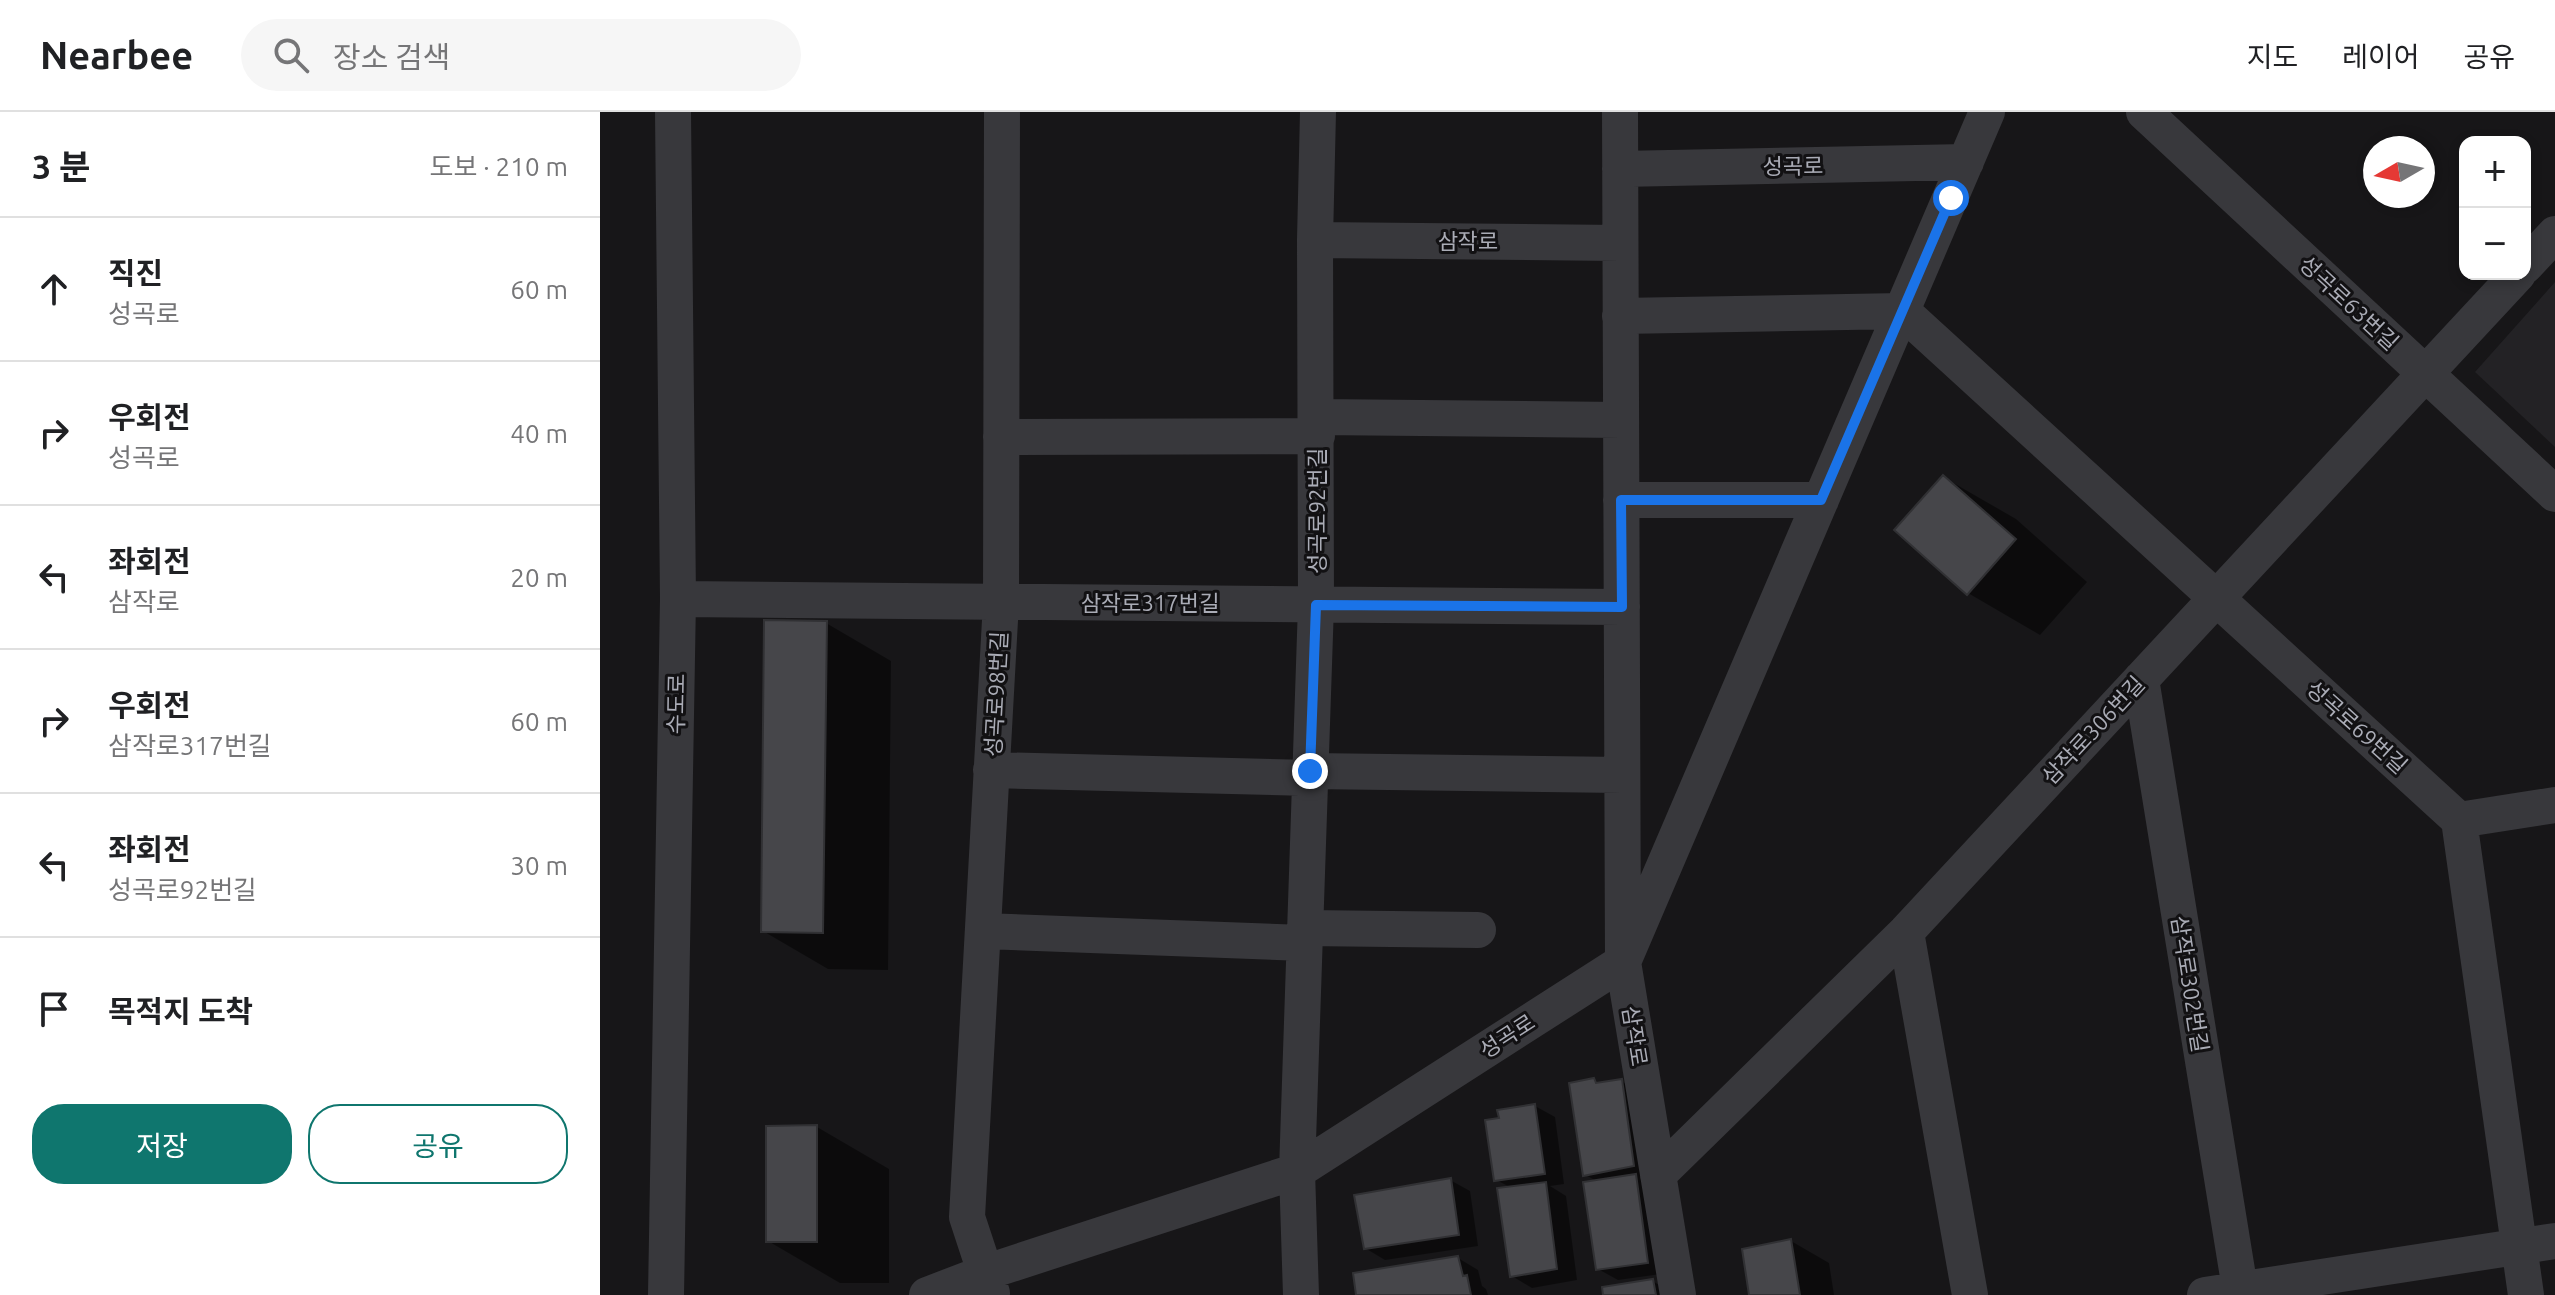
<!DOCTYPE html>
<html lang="ko">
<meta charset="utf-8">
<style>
body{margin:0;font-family:Ubuntu,"Noto Sans KR",sans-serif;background:#f6f6f6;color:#202124}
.controls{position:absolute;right:24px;top:24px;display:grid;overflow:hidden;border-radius:16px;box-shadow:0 4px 12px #0003}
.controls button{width:72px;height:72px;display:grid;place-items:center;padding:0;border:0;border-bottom:2px solid #e0e0e0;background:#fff;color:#202124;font:40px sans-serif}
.compass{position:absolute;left:1763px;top:24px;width:72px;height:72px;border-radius:50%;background:#fff;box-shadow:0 4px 12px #0003;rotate:261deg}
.stop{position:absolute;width:24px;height:24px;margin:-18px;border:6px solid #1a73e8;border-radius:50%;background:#fff}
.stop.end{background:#1a73e8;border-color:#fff;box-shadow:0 2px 8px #0008}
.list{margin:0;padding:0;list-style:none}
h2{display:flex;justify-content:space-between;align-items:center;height:104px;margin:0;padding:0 32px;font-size:34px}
h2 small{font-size:26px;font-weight:400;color:#757577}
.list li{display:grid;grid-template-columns:52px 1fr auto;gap:24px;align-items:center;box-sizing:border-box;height:144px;padding:0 32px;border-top:2px solid #e0e0e0}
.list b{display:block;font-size:30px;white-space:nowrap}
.list p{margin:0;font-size:26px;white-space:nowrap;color:#757577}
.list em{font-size:26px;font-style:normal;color:#757577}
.actions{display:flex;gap:16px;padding:24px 32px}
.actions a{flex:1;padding:18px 0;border:2px solid #0f766e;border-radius:32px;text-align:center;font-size:28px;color:#0f766e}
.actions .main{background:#0f766e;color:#fff}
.icon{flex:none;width:44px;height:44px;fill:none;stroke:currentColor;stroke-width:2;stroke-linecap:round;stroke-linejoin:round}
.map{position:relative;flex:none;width:1955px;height:1183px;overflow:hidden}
header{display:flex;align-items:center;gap:48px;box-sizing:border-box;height:112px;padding:0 40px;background:#fff;border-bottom:2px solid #e0e0e0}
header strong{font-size:38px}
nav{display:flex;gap:44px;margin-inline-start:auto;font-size:28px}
.search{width:560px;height:72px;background:#f6f6f6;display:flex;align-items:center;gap:20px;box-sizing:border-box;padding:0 28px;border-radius:44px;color:#757577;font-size:30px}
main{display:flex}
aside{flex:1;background:#fff}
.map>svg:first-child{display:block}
.built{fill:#232225}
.shadow{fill:#0007}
.building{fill:#46464a;stroke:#313134;stroke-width:2}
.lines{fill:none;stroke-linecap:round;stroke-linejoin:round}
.minor{stroke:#38383c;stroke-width:36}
.route{stroke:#1a73e8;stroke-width:10}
.labels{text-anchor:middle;stroke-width:6;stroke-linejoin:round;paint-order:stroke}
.street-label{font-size:22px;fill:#aaacb6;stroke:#121113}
</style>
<header>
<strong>Nearbee</strong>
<div class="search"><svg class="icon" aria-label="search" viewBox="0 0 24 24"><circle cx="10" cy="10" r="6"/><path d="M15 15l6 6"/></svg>장소 검색</div>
<nav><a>지도</a><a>레이어</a><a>공유</a></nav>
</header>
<main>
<aside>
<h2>3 분<small>도보 · 210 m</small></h2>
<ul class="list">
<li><svg class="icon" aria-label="ahead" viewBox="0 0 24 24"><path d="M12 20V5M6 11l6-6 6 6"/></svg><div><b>직진</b><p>성곡로</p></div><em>60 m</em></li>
<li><svg class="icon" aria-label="right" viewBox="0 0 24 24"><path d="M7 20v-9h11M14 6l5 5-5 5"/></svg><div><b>우회전</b><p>성곡로</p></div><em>40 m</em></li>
<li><svg class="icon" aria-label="left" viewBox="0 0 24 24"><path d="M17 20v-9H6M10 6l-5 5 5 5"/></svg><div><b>좌회전</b><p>삼작로</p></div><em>20 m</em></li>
<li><svg class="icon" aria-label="right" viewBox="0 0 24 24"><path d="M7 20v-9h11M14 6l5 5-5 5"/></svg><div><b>우회전</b><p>삼작로317번길</p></div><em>60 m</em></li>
<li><svg class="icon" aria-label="left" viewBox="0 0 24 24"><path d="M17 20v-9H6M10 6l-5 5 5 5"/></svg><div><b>좌회전</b><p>성곡로92번길</p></div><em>30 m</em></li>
<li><svg class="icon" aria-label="arrive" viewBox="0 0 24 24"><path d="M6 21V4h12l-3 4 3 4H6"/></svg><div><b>목적지 도착</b></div></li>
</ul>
<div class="actions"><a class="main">저장</a><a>공유</a></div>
</aside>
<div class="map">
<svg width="1955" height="1183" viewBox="0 0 1955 1183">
<rect width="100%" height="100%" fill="#171618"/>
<path class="built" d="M1955 170V335L1875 260Z"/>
<path class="shadow" d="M1343 365 1416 407 1487 470 1440 523 1368 481Z
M226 511 291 549 288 858 228 857 163 819Z
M994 969 1000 972 1021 969 1041 980 1053 1065 1040 1067 1055 1076 1068 1161 1018 1168 998 1157V1070L984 1062Z
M935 994 955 1005 964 1072 950 1074 966 1084 977 1168 932 1176 912 1164V1076L896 1068 901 1008Z
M217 1015 289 1057V1171H240L168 1129Z
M850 1068 870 1079 878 1134 785 1148 765 1136Z
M1191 1129 1229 1151 1234 1183H1151Z
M858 1146 878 1158 882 1174 886 1177 888 1183H758Z
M1053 1169 1073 1183H1005Z"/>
<path class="building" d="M1343 363 1416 427 1367 483 1294 418Z
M164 508 227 509 223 821 161 820Z
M994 966 996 971 1022 967 1034 1054 983 1064 969 971Z
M935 992 945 1062 894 1069 885 1008 899 1006 897 998Z
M217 1013V1130H166V1014Z
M1036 1062 1048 1151 996 1158 983 1070Z
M851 1066 859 1123 764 1137 754 1083Z
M946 1070 957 1157 910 1165 897 1076Z
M1191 1127 1200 1183H1149L1142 1137Z
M858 1144 863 1164 867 1163 871 1183H756L753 1161Z
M1053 1167 1056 1183H1003L1002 1175Z"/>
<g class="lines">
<path class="minor" d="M1020 0 1023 850 1078 1183
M1544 0 1955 382
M1020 57 1366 50
M715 128 1020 131
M1925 154 1955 122
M1020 204 1302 199 1859 708 1926 1183
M717 305 1021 308
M401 325 717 324
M1021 388H1221
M78 487 1022 495
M1541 567 1641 1183
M391 658 710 666
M710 659 1022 663
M1859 708 1955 693
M705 816 878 818
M383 819 704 831
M1306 820 1370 1183
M1058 1063 1306 820 1918 162
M392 1181 367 1105 401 490 402 0
M66 1183 78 487 73 0
M327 1183 387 1160 697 1059 1023 850 1387 0
M701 1183 697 1059 716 493 715 128 718 0
M1605 1183 1955 1129"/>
</g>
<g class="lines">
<path class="route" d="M710 659 716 493 1022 495 1021 388H1221L1351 86"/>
</g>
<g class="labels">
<g class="street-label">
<text transform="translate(1193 54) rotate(-1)" y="8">성곡로</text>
<text x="868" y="137">삼작로</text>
<text transform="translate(1749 191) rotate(43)" y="8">성곡로63번길</text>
<text transform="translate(717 399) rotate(-90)" y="8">성곡로92번길</text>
<text x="550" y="499">삼작로317번길</text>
<text transform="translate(396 582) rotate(-87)" y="8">성곡로98번길</text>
<text transform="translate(76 592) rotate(-89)" y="8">수도로</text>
<text transform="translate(1757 615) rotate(42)" y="8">성곡로69번길</text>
<text transform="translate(1493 618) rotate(-47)" y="8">삼작로306번길</text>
<text transform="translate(1590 872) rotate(81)" y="8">삼작로302번길</text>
<text transform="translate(907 924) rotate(-33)" y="8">성곡로</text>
<text transform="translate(1035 924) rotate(81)" y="8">삼작로</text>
</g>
</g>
</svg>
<div class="controls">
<button>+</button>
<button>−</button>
</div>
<svg class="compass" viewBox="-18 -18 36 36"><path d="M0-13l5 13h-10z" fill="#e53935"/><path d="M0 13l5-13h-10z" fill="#757577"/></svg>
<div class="stop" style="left:1351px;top:86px"></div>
<div class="stop end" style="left:710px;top:659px"></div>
</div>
</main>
